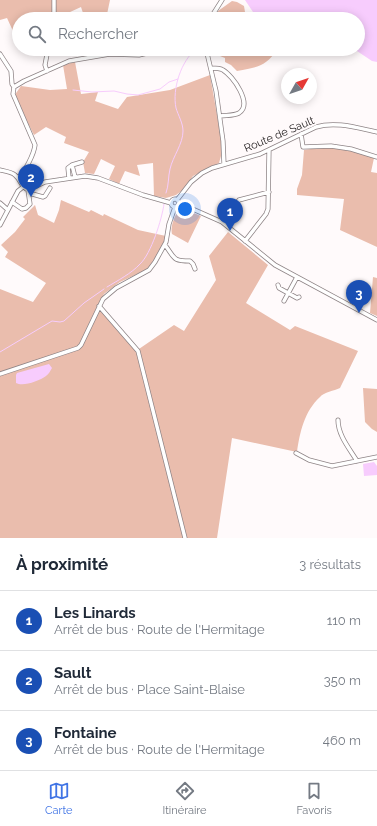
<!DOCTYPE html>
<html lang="fr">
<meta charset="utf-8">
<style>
body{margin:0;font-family:Raleway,sans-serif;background:#f2f2f3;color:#1f2937}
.compass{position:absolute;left:281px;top:68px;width:36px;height:36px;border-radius:50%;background:#fff;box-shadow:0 2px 10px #0003;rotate:50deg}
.you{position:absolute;left:185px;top:209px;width:14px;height:14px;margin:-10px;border:3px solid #fff;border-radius:50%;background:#1a73e8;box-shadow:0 0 0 6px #1a73e833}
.badge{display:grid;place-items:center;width:26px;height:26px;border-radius:50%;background:#4074e5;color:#fff;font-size:13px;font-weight:700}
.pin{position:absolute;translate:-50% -33px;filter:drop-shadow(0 1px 2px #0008)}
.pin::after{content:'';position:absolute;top:21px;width:14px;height:12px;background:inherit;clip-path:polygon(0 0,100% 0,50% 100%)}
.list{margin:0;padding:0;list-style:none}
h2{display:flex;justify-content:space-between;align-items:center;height:52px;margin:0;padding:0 16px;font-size:17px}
h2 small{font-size:13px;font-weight:400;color:#747a83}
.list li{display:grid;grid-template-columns:26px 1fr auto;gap:12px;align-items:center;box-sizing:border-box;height:60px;padding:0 16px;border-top:1px solid #e0e1e3}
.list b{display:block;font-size:15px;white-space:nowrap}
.list p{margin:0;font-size:13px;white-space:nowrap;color:#747a83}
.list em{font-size:13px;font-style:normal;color:#747a83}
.icon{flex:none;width:22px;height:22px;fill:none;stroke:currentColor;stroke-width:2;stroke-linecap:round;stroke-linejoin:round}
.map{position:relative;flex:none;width:377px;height:538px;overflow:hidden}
.search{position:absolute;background:#fff;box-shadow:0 2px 10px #0003;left:12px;right:12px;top:12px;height:44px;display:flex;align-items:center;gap:10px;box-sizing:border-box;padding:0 14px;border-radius:22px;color:#747a83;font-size:15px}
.sheet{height:232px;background:#fff}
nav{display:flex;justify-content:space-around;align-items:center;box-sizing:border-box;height:56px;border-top:1px solid #e0e1e3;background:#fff;font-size:11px;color:#747a83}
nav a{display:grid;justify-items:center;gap:2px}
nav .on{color:#4074e5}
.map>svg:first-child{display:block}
.green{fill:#eabdad}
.water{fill:#f7ccfd}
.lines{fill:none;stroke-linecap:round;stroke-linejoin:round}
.stream{stroke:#f7ccfd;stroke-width:1}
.minor-casing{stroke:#8e8486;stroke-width:5}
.minor{stroke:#fff;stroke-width:3.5}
.labels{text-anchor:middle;stroke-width:4;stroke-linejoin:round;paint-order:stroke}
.street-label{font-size:11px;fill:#211d1e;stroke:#fffafb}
</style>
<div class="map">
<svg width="377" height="538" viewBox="0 0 377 538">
<rect width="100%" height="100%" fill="#fffafb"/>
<path class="green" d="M0 0H110L106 19H85L81 7 57 18 51 12 37 19H19V28L13 31 7 18 0 20Z
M232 1 237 2 244 6 245 12 243 19H212L218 11Z
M218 49 242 51 253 49H278C265 67 258 67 237 71L231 65 225 62V58L220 56Z
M75 62 81 94 98 92 95 101 118 109 127 97 170 90 210 75 223 149 219 163 193 176 184 189 176 195 166 198 154 196 153 163 137 165 140 176 125 171 119 184 109 179 115 166 101 159 94 174 85 173 83 162 89 152 64 143 66 137 46 127 34 135 14 96 21 86 50 90 67 89 63 65Z
M332 146 353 151 374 158 371 172 377 173V247L340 230 344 199 297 195V189L302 175 304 150Z
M61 200 89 212 91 210 103 216 104 214 138 230 166 236V240L148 269 120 282 104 294 99 304 136 351 174 325 184 331 216 280 209 256 228 232 268 265 246 303 290 330 295 326 358 351 340 388C334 391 324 392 320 397 304 412 300 432 297 452L232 438 217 538H0V289L33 302 46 283 5 257 8 252 1 245 15 232 25 219 23 217 35 205 38 215 54 223 59 210Z
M181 208 201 216 188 243 172 234C170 227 175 213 181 208Z
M373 277 377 278V316L370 313Z
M363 388 377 389V432L372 429 365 422Z"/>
<path class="water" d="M245 0H377V62L372 61 354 49H358V19H251L253 12Z
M49 364 52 368C50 371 49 374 46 376 39 381 23 387 16 383V375L17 373Z
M374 462 377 466V475L364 476 363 464Z"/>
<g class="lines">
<path class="stream" d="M73 90 92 92 114 91 127 94 138 95 160 89 169 82 178 79
M166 193C169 185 168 177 170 169 173 156 183 144 183 131 183 123 178 115 176 108 172 89 181 61 196 49
M107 287C117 281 132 273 140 264 151 254 162 219 164 204
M0 352 52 321 60 322 64 321 84 303 104 289"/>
<g class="minor-casing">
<path id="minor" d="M54 19V0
M210 19 222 0
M206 49 216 91 223 141 224 164
M0 54 11 71 12 84 14 87 13 94 35 145C34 154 25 172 18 178
M211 68C215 68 220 68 223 70 233 76 253 104 239 113 234 116 226 115 220 116
M47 71 45 65 48 49
M14 87 24 81 69 61 110 54 139 55 164 49
M301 134 303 147 331 146 351 149 377 157
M0 170C5 171 12 172 15 175 21 180 21 187 28 190
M75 177 72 165 82 162
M69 178 68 168 72 165
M28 190 45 182 85 176 98 178 143 195 171 203
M29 193 43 197 45 196 50 188
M171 203a4 4 0 1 1 8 0a4 4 0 1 1-8 0Z
M177 200 191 182 202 173 212 168 260 154 316 127C336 121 357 128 377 132
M12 202 22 209 26 208 30 204 28 190
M0 203 8 210
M179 203 222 222 275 265 377 320
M222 222 239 200 269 192
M0 225 18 191 23 187
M245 241 266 214 268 209 269 151
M165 245C175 258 172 261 190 261L193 264 195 269
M278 285 279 288 297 298 299 297
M284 301 297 277
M99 306 138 351 185 538
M0 374 78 348 81 345 103 299 116 288 149 270 155 262 166 242 169 224 175 207
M338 420C338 435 349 448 357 461
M296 453 309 460 332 466 377 457"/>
</g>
<use href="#minor" class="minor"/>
</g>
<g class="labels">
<g class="street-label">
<text transform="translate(279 134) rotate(-23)" y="4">Route de Sault</text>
</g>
</g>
</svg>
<svg class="compass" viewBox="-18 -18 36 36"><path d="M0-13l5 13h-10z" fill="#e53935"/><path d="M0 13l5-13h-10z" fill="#747a83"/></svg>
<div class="you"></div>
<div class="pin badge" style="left:230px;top:231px;background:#1a4fb4">1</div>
<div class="pin badge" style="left:31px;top:197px;background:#1a4fb4">2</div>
<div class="pin badge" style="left:359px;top:313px;background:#1a4fb4">3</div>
<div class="search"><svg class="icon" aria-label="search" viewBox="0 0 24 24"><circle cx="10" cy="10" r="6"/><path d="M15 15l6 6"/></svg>Rechercher</div>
</div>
<section class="sheet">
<h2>À proximité<small>3 résultats</small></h2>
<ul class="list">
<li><span class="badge" style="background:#1a4fb4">1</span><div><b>Les Linards</b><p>Arrêt de bus · Route de l'Hermitage</p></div><em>110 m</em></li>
<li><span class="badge" style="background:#1a4fb4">2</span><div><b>Sault</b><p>Arrêt de bus · Place Saint-Blaise</p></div><em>350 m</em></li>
<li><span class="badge" style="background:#1a4fb4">3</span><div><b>Fontaine</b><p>Arrêt de bus · Route de l'Hermitage</p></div><em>460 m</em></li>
</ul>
</section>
<nav>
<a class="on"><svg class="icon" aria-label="map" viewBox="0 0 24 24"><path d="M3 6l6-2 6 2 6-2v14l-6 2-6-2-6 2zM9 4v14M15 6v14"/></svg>Carte</a>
<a><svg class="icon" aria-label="directions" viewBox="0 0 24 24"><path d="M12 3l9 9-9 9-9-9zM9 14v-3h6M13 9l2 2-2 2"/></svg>Itinéraire</a>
<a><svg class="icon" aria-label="saved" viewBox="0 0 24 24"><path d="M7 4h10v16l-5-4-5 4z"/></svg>Favoris</a>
</nav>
